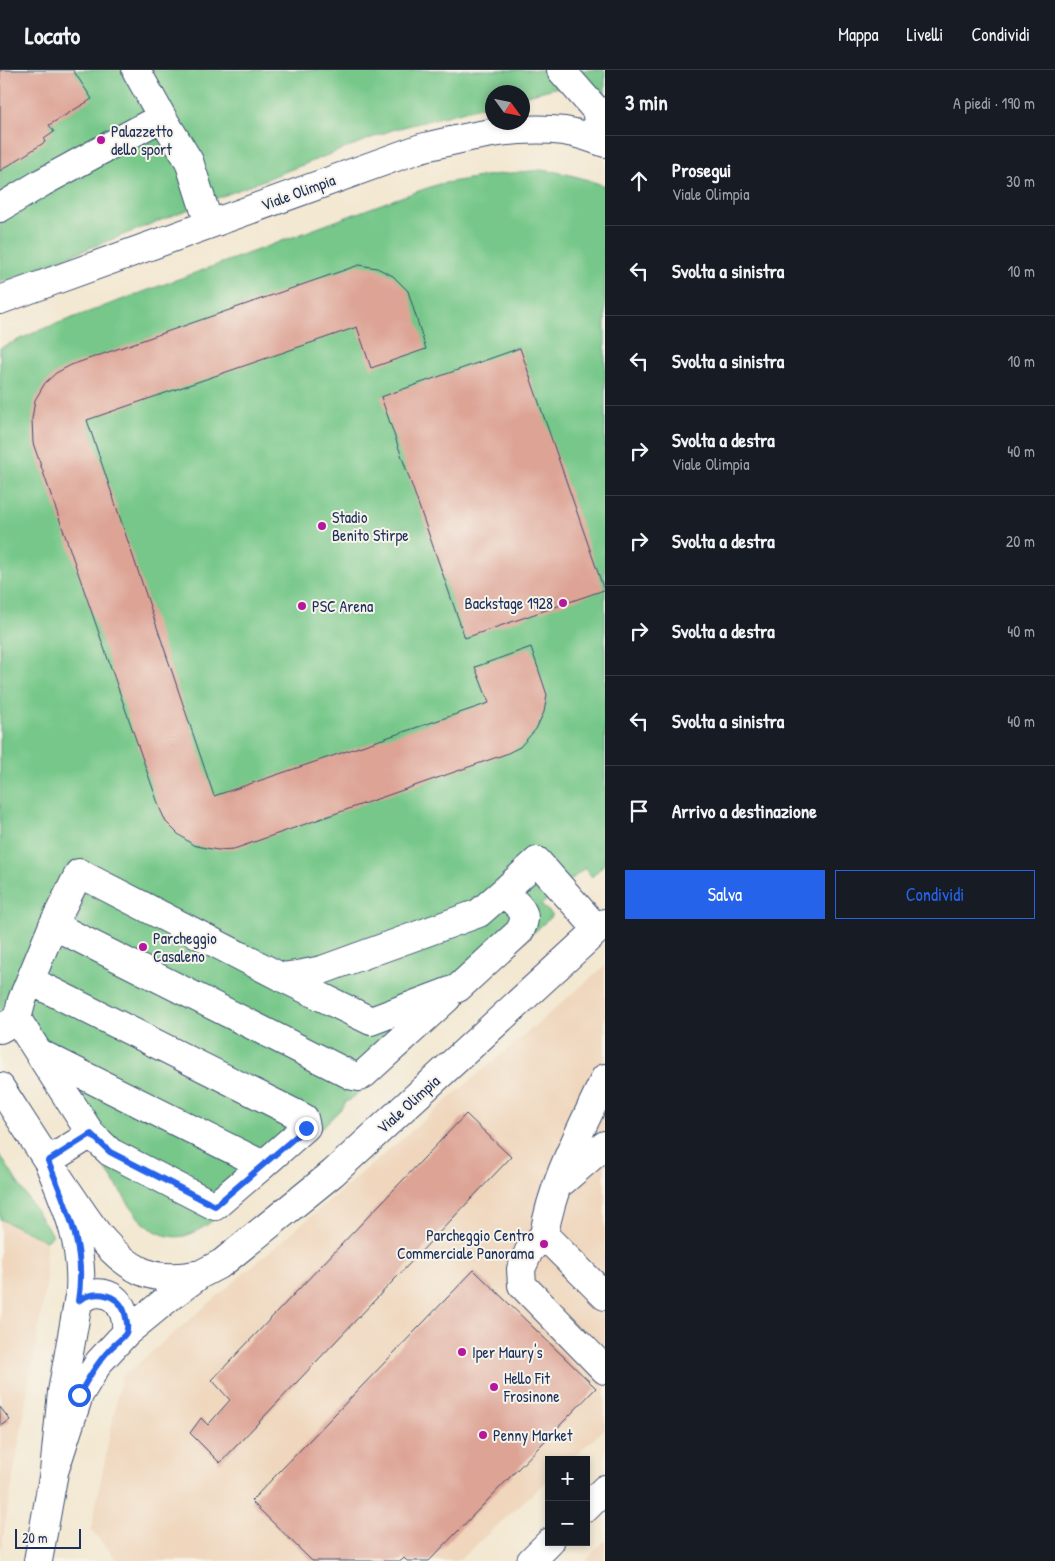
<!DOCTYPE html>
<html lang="it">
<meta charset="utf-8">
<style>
body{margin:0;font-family:"Patrick Hand",sans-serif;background:#20242c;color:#f1f3f6}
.controls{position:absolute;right:15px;bottom:15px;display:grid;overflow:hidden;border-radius:0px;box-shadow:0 2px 8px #0003}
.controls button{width:45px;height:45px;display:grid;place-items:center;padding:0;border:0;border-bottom:1px solid #363941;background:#171b24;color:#f1f3f6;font:25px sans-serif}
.compass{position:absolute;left:485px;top:15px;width:45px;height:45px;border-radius:50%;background:#171b24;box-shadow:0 2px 8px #0003;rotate:123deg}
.scale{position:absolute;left:15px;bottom:12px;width:66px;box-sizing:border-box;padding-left:5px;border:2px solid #1b2f5e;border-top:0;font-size:14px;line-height:18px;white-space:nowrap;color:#1b2f5e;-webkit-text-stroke:4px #f7f3e8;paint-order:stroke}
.stop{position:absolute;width:15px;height:15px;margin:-11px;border:4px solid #2563eb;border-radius:50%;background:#fff}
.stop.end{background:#2563eb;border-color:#fff;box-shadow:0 1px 5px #0008}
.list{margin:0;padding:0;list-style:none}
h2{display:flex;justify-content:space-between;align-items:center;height:65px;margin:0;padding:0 20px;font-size:21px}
h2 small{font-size:16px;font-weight:400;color:#9ea1a6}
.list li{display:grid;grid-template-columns:32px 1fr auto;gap:15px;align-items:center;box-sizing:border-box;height:90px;padding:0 20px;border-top:1px solid #363941}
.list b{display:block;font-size:19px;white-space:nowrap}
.list p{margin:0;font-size:16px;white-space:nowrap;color:#9ea1a6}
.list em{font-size:16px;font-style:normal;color:#9ea1a6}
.actions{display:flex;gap:10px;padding:15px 20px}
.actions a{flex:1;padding:11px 0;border:1px solid #2563eb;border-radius:0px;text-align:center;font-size:18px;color:#2563eb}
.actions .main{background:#2563eb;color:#fff}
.icon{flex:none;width:28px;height:28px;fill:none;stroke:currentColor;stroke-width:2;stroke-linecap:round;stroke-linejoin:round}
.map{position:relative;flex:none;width:605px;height:1491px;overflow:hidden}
header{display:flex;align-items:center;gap:30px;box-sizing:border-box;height:70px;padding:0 25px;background:#171b24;border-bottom:1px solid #363941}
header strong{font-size:24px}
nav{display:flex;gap:28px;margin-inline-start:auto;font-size:18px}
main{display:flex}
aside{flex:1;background:#171b24}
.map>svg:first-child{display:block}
.built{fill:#efd6bc}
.green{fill:#76c789;stroke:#487b74}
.building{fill:#dda496}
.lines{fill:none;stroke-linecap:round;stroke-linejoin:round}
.minor-casing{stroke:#3b4b6f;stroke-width:30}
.minor{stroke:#fff;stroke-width:28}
.route{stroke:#2563eb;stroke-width:6}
.poi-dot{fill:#b5179e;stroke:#f7f3e8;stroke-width:2}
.labels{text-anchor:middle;stroke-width:4;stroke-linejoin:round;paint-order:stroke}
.poi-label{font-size:16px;fill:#1b2f5e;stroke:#f7f3e8;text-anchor:start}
.street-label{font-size:16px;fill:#1b2f5e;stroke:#f7f3e8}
</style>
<header>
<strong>Locato</strong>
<nav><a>Mappa</a><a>Livelli</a><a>Condividi</a></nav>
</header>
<main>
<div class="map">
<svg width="605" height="1491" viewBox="0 0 605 1491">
<rect width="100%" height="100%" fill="#f7f3e8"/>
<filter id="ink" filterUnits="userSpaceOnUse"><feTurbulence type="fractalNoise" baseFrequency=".02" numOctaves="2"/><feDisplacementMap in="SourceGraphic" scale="10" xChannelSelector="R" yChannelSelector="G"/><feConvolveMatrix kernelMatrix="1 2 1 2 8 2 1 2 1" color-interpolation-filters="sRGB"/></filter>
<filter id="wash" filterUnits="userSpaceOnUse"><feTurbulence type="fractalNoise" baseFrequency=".0096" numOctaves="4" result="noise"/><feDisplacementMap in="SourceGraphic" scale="20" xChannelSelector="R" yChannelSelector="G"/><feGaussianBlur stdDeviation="1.12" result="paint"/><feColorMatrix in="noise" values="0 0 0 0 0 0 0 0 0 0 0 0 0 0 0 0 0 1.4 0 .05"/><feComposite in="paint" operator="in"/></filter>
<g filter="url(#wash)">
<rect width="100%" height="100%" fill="#f3e8d2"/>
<path class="built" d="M605 896V1359L570 1390H549V1409L458 1491H118L91 1460 121 1308Z
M0 1150 46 1171V1215L0 1485Z
M605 1471V1491H586L597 1478Z"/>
<path class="green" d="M0 0H605V30L586 10 523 26 522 22H492V34L392 60 0 213Z
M541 100C563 102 584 108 605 116V793L592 807 585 798 541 835 553 845 350 1030 345 1032 342 1038C310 1070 275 1098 241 1127 224 1140 205 1161 184 1166 166 1170 148 1159 137 1146L0 941V278L45 258 301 164 384 133 439 114 492 105Z
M0 1085 36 1141 53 1165 46 1171 0 1149Z"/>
<g id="blocks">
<path class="building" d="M0 0H73L92 29 49 55 54 62 44 69 45 72 0 101Z
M359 195 377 198 393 206 408 221 426 279 371 298 357 257 87 350 214 726 489 633 475 597 531 577 547 625 544 642 536 659 520 677 506 684 234 779 218 780 206 778 193 775 178 764 166 752 160 739 33 373 32 349 35 330 45 313 56 303 71 295Z
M520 278 604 520 465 568 381 327Z
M466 1044 511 1087 220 1393 190 1363 201 1348 208 1355 230 1330 212 1310Z
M474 1200 596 1318 429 1491H407L404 1488 401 1491H312L251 1431Z
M0 1337 10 1350 0 1357Z"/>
</g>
</g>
<g filter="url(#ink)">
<use href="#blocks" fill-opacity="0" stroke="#3b4b6f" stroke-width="1"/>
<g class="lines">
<g class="minor-casing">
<path id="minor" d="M561 0 596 40 598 51 594 69
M162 47 189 91 209 154
M0 138 43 112 162 47 136 0
M0 230 421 78C467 67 516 55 564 61 578 63 592 68 605 73
M503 822 537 791 598 860
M53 855 353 1006 359 1007 364 1004 447 928
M31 911 304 1048 306 1057 263 1095 39 983
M17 949 91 1064 110 1082 215 1136 263 1095
M0 959 17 949 22 930 53 855 79 803 281 907 371 951 458 918 519 862C532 841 517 836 503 822L479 843 322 900 303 904 281 907
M0 1017C22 1051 43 1084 65 1117 86 1147 106 1184 141 1201 160 1210 182 1208 201 1204
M48 1091 91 1064
M563 1111 605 1075
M544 1165C553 1109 582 1059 605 1008
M605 1226 544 1165 529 1181 521 1199 522 1215 605 1300
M78 1231C106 1211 129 1233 126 1263
M54 1402 79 1325 99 1292 126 1263 171 1226 201 1204 222 1193 333 1103 605 853
M586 1438 605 1419
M38 1491 54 1402 62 1322 80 1221C83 1172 66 1135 48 1091
M531 1491 550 1472"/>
</g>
<use href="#minor" class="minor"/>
</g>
</g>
<g class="lines" filter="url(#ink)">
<path class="route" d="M79 1325C88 1308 98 1291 112 1277 116 1273 123 1268 126 1263 128 1259 127 1252 126 1248 122 1224 96 1218 78 1231 87 1179 67 1138 48 1091L91 1064 110 1082 215 1136 306 1058"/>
</g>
<g class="poi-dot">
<circle cx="101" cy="70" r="5"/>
<circle cx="322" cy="456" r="5"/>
<circle cx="563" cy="533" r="5"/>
<circle cx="302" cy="536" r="5"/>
<circle cx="143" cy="877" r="5"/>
<circle cx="544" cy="1174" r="5"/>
<circle cx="462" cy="1282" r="5"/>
<circle cx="494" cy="1317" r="5"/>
<circle cx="483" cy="1365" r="5"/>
</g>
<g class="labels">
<g class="poi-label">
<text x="111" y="67">Palazzetto<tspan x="111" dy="18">dello sport</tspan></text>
<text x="332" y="453">Stadio<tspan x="332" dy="18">Benito Stirpe</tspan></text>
<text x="553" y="539" text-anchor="end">Backstage 1928</text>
<text x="312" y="542">PSC Arena</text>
<text x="153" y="874">Parcheggio<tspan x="153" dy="18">Casaleno</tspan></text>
<text x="534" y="1171" text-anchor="end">Parcheggio Centro<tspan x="534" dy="18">Commerciale Panorama</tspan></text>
<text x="472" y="1288">Iper Maury's</text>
<text x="504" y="1314">Hello Fit<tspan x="504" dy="18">Frosinone</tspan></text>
<text x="493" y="1371">Penny Market</text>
</g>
<g class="street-label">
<text transform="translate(298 122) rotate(-20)" y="6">Viale Olimpia</text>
<text transform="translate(408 1034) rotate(-42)" y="6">Viale Olimpia</text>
</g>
</g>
</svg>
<div class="controls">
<button>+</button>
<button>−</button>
</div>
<svg class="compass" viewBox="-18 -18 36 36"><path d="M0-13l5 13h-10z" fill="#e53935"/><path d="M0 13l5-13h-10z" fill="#9ea1a6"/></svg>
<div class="scale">20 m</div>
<div class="stop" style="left:79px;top:1325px"></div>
<div class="stop end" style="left:306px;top:1058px"></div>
</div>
<aside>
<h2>3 min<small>A piedi · 190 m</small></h2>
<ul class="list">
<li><svg class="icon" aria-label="ahead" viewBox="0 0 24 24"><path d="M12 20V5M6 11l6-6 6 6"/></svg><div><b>Prosegui</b><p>Viale Olimpia</p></div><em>30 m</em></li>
<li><svg class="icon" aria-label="left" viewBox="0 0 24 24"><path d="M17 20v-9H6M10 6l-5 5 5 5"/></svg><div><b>Svolta a sinistra</b></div><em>10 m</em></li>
<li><svg class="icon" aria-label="left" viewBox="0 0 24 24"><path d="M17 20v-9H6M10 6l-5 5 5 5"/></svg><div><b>Svolta a sinistra</b></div><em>10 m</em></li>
<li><svg class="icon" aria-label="right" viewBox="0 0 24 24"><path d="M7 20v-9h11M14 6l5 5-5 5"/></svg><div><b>Svolta a destra</b><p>Viale Olimpia</p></div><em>40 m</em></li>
<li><svg class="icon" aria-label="right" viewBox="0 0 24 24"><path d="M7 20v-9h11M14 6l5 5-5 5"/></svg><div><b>Svolta a destra</b></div><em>20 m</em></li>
<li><svg class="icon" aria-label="right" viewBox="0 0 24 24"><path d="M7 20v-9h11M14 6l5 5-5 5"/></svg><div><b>Svolta a destra</b></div><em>40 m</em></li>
<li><svg class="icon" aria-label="left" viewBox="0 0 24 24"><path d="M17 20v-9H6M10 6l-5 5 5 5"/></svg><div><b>Svolta a sinistra</b></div><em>40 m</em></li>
<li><svg class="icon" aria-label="arrive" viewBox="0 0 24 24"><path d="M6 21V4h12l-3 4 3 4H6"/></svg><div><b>Arrivo a destinazione</b></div></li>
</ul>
<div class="actions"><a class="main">Salva</a><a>Condividi</a></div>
</aside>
</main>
